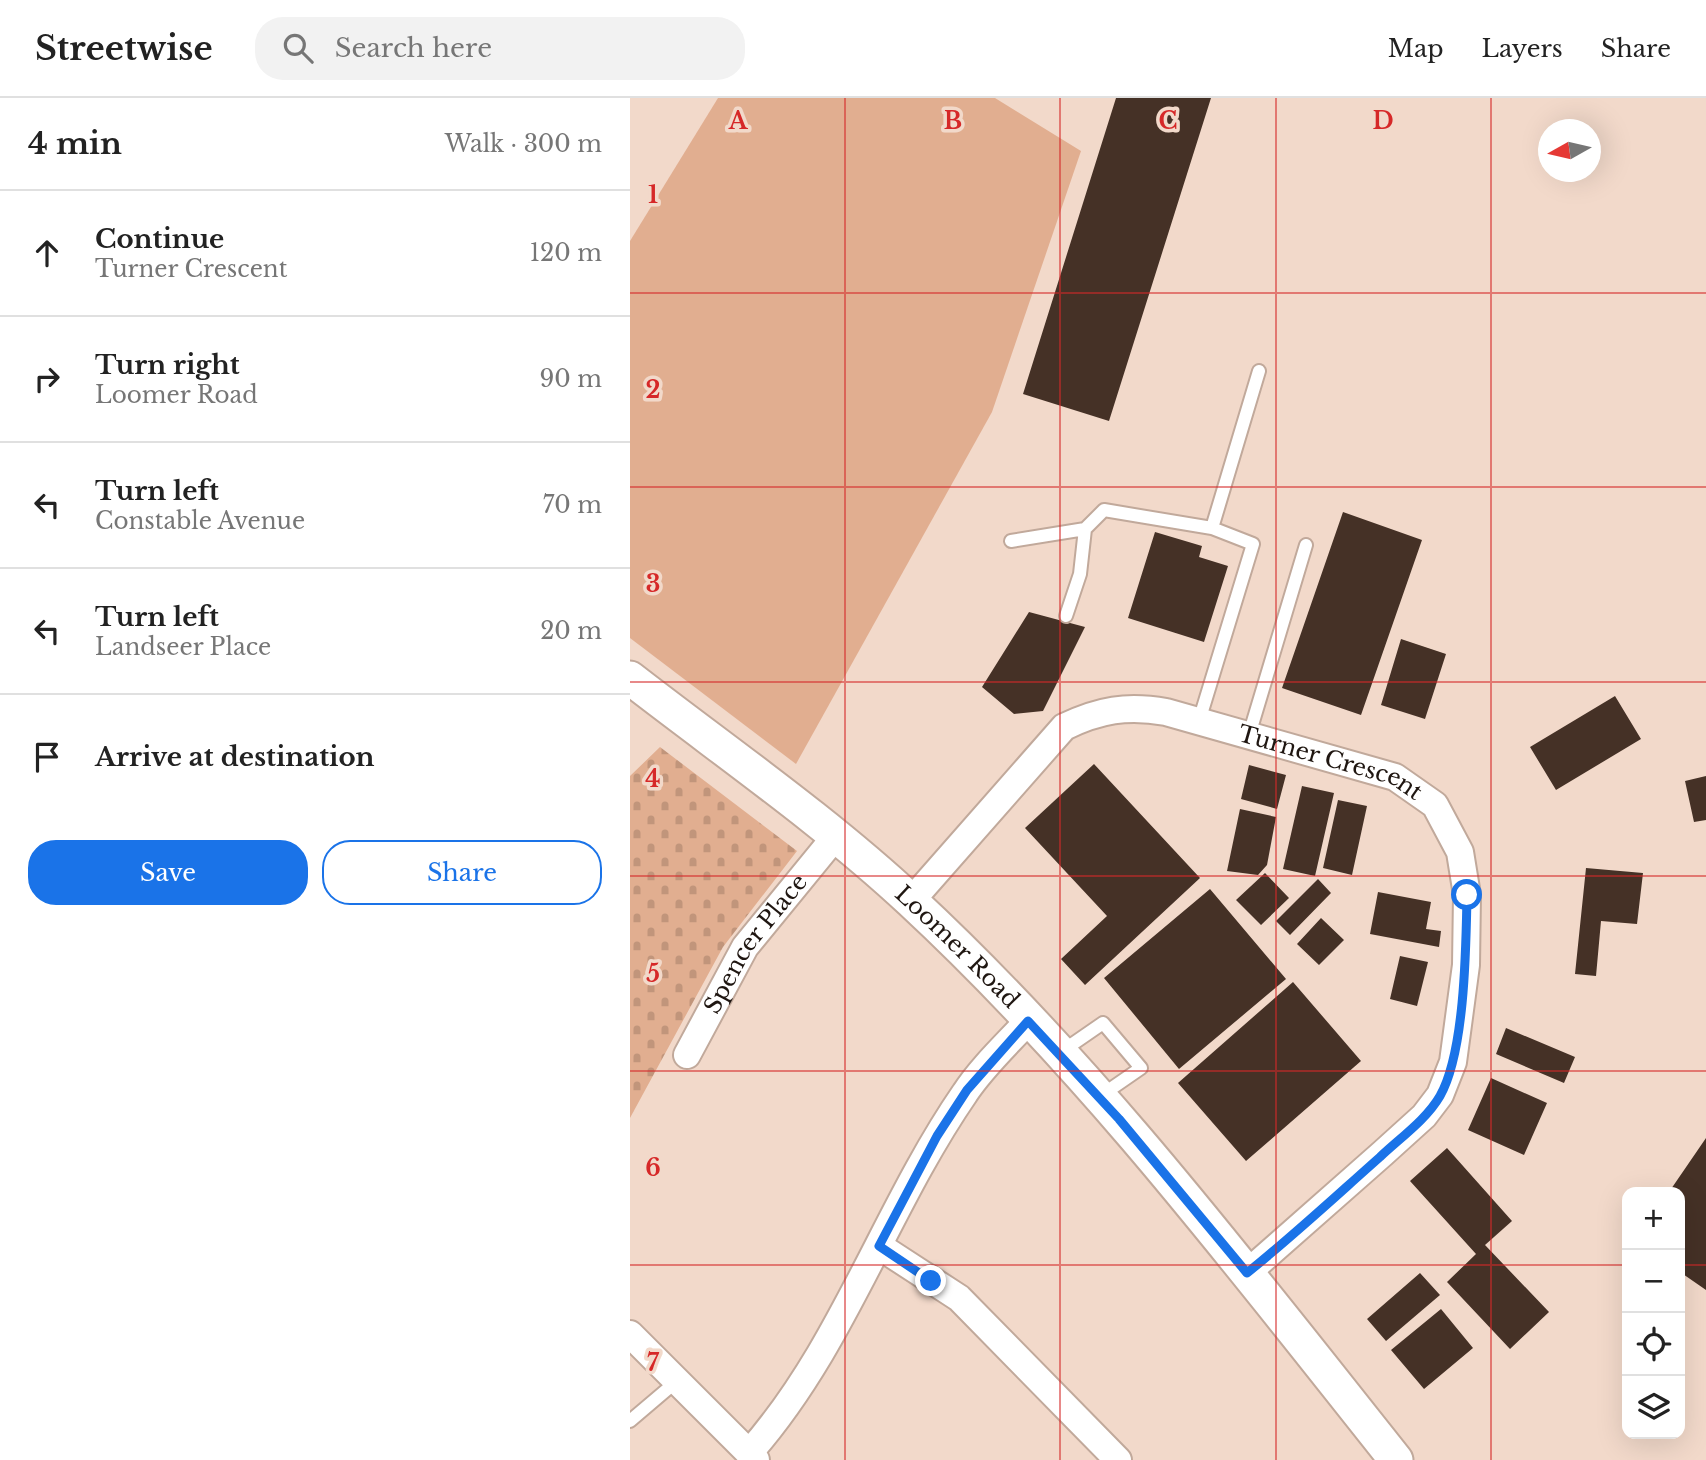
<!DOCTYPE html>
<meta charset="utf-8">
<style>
body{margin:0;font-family:"Libre Baskerville",serif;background:#f2f2f2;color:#222}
.controls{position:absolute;right:21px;bottom:21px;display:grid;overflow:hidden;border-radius:14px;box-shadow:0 7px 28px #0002}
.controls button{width:63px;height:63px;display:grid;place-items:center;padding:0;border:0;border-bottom:2px solid #e0e0e0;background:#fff;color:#222;font:35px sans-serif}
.compass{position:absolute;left:908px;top:21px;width:63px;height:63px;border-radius:50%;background:#fff;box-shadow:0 7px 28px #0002;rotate:262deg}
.stop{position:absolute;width:21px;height:21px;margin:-16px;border:5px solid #1a73e8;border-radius:50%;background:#fff}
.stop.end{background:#1a73e8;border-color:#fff;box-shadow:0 2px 7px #0008}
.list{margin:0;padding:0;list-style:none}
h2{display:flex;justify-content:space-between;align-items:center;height:91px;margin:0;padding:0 28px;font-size:30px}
h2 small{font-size:23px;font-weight:400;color:#767676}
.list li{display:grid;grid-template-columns:46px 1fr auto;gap:21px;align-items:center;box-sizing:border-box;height:126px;padding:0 28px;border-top:2px solid #e0e0e0}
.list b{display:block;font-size:26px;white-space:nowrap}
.list p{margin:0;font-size:23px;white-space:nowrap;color:#767676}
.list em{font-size:23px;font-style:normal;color:#767676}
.actions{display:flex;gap:14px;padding:21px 28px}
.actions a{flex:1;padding:16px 0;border:2px solid #1a73e8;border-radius:28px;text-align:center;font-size:24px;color:#1a73e8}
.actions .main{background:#1a73e8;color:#fff}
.icon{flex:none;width:38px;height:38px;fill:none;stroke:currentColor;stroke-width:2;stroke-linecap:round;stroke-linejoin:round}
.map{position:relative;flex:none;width:1076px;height:1362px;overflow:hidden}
header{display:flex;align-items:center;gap:42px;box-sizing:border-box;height:98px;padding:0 35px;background:#fff;border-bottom:2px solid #e0e0e0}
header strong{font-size:33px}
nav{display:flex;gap:38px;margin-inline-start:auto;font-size:24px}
.search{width:490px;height:63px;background:#f2f2f2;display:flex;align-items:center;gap:18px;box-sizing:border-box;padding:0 24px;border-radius:28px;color:#767676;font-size:26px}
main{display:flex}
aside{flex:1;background:#fff}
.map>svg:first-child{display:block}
.cemetery{fill:url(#cemetery-stones)}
.park{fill:#e1ae90}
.building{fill:#453126}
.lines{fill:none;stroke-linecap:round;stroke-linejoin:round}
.service-casing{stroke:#c1a99b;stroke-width:16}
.minor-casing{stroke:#c1a99b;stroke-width:30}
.tertiary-casing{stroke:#c1a99b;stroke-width:37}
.service{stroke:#fff;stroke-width:12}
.minor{stroke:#fff;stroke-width:26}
.tertiary{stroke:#fff;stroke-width:33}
.route{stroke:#1a73e8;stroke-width:9}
.grid{fill:none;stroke:#d62828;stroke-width:2;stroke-opacity:0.55}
.labels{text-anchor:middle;stroke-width:7;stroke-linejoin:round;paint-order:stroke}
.street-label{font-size:23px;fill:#1f1611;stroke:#f2d9ca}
.grid-label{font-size:23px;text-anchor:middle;font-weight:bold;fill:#d62828;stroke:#f2d9ca;stroke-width:7;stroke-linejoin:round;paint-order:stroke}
</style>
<header>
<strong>Streetwise</strong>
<div class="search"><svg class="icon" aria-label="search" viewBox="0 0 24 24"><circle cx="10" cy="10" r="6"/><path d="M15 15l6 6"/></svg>Search here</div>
<nav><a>Map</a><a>Layers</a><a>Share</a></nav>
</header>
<main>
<aside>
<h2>4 min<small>Walk · 300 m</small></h2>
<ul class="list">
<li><svg class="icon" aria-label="ahead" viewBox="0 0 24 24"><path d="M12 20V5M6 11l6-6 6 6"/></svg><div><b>Continue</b><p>Turner Crescent</p></div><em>120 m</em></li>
<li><svg class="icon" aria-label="right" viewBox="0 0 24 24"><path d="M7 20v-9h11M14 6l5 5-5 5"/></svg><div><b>Turn right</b><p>Loomer Road</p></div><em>90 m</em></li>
<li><svg class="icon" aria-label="left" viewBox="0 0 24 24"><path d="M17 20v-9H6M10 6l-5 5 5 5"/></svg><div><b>Turn left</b><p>Constable Avenue</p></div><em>70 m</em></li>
<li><svg class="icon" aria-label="left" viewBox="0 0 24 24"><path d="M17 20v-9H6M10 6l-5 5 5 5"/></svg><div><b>Turn left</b><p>Landseer Place</p></div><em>20 m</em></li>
<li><svg class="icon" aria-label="arrive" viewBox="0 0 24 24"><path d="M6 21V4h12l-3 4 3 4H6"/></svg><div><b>Arrive at destination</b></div></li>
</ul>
<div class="actions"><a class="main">Save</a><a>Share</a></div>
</aside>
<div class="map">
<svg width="1076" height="1362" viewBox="0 0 1076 1362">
<defs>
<pattern id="cemetery-stones" width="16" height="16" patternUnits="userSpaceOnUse" patternTransform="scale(1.75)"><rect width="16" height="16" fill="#e1ae90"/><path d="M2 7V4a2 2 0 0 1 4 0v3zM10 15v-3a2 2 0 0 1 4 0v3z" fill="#c1957b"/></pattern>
</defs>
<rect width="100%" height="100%" fill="#f2d9ca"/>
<path class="cemetery" d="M30 649 167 753 93 849 0 1020V678Z"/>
<path class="park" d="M88 0H365L451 53 362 314 166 666 0 540V143Z"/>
<path class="building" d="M486 0H581L479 323 393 296Z
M713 414 792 442 731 617 652 590Z
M525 434 572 448 569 459 598 468 574 544 498 520Z
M399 514 455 529 413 613 384 616 352 589Z
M771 541 816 556 795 621 751 607Z
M985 598 1011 641 926 692 900 649Z
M464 666 570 780 455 887 431 861 477 818 395 730Z
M619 667 656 677 647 711 611 701Z
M1076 678V722L1064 724 1055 683Z
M672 688 704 695 685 778 653 771Z
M708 702 737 708 722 777 693 770Z
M610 711 646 719 637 767 628 777 597 773Z
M956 770 1013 775 1007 826 971 823 966 878 945 876Z
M635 775 659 800 631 827 606 802Z
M688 781 701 795 660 837 646 823Z
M580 791 656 881 549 971 474 880Z
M748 794 801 804 796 831 811 833 809 849 740 836Z
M691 820 714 842 689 867 667 846Z
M770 858 798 864 787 908 760 901Z
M663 884 731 963 616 1063 548 985Z
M876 930 945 959 934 985 866 956Z
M861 980 917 1005 894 1057 838 1032Z
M1076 1040V1192L1050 1174V1094H1039Z
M817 1050 882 1123 855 1147 919 1214 880 1251 817 1184 846 1156 780 1083Z
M790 1175 810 1197 756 1243 737 1221Z
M811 1211 843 1250 794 1291 761 1252Z"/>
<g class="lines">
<g class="service-casing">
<path id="service" d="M582 430 629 273
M381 443 455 431 474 412 582 430 623 446 569 623
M436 518 450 476 455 431
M619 637 676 447
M431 954 473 925 511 970 469 999
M0 1323 47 1283"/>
</g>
<g class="minor-casing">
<g id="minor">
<path id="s1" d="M281 803 434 629C469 612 497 607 536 614L765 679 805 707 830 754 837 797 836 867 823 964 810 997 794 1018 752 1056 617 1175"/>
<path id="s2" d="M57 957 115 849 205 739"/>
<path d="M249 1148 329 1200 488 1362"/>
<path d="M0 1236 126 1362"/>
<path d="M119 1355C213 1249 255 1111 335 995 352 969 377 946 398 923"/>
</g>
</g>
<g class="tertiary-casing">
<g id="tertiary">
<path id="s3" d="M0 580C94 653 194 722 281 803 462 971 613 1170 766 1362"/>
</g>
</g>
<use href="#service" class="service"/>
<use href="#minor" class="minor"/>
<use href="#tertiary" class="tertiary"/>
</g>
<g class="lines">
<path class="route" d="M301 1183 249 1148 307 1038 337 992 398 923 489 1021 617 1175C663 1138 706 1098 750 1059 770 1040 796 1022 810 998 835 954 836 849 837 797"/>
</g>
<path class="grid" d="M215 0V1362M430 0V1362M646 0V1362M861 0V1362M0 195H1076M0 389H1076M0 584H1076M0 778H1076M0 973H1076M0 1167H997M1050 1167H1076"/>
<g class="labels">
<g class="street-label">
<text dy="8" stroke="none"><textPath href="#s1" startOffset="509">Turner Crescent</textPath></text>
<text dy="8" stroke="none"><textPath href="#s2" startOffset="131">Spencer Place</textPath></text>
<text dy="8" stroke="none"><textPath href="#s3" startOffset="424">Loomer Road</textPath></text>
</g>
</g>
<g class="grid-label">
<text x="108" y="31">A</text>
<text x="323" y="31">B</text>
<text x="538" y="31">C</text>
<text x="753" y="31">D</text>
<text x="23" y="105">1</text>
<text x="23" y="300">2</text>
<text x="23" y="494">3</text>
<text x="23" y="689">4</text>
<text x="23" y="884">5</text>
<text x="23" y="1078">6</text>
<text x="23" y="1273">7</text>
</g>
</svg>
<div class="controls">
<button>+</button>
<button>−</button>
<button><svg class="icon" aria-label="locate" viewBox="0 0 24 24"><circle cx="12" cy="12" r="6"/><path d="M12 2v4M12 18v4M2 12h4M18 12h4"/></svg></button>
<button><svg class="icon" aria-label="layers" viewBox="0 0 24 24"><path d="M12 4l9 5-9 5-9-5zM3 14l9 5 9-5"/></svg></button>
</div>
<svg class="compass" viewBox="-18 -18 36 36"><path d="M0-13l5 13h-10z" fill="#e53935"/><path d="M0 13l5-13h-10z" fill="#767676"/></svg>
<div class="stop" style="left:837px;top:797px"></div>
<div class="stop end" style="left:301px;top:1183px"></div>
</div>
</main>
